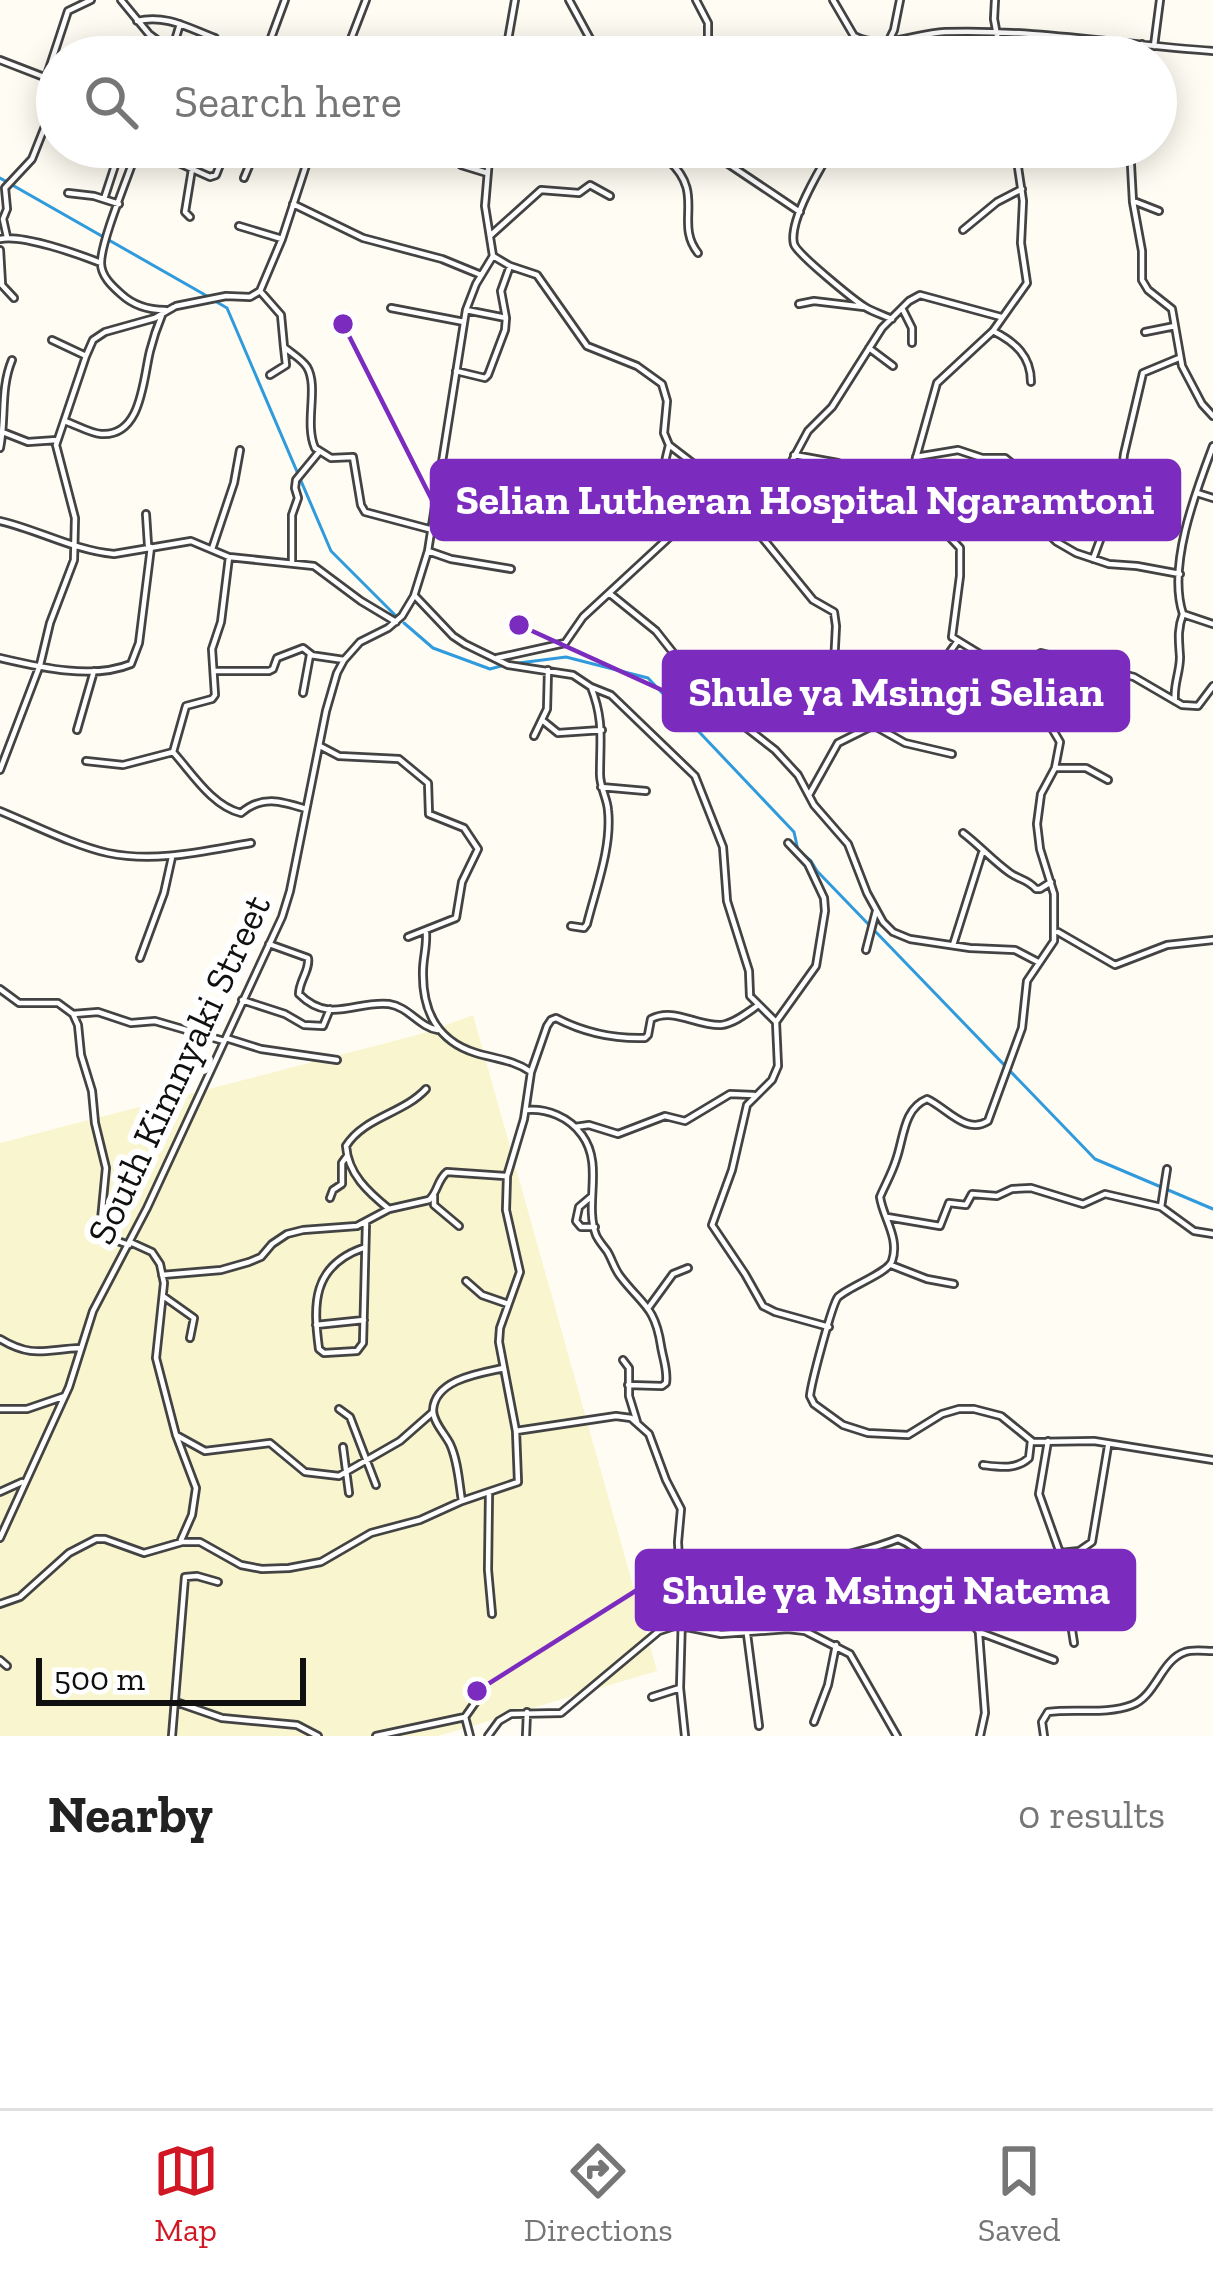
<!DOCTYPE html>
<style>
body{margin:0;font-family:"Zilla Slab",serif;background:#f6f6f6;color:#222}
.scale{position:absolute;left:36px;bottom:30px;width:270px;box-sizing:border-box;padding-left:12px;border:6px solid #101010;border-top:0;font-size:33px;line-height:42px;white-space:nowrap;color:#101010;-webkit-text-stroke:9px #fff;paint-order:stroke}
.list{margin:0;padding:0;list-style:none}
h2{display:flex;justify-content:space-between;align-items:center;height:156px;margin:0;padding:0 48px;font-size:51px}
h2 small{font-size:39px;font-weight:400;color:#767676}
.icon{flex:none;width:66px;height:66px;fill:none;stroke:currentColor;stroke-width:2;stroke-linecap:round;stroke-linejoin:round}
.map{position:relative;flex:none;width:1213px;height:1736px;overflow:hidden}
.search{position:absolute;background:#fff;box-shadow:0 6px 30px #0003;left:36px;right:36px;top:36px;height:132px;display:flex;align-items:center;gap:30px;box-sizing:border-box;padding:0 42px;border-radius:66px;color:#767676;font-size:45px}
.sheet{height:372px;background:#fff}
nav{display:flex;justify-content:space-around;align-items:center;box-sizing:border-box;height:168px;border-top:3px solid #e0e0e0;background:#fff;font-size:33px;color:#767676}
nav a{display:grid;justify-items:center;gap:6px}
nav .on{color:#d11724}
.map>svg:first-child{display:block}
.farmland{fill:#f9f5cf}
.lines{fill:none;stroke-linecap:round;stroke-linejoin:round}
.stream{stroke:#309bdc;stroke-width:3}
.minor-casing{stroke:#434343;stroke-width:10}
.minor{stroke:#fff;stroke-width:4.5}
.labels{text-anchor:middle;stroke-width:12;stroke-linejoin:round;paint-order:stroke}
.street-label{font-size:39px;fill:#101010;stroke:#fff}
.leader{fill:none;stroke:#7b2cbf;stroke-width:4.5}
.callout-dot{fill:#7b2cbf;stroke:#fff;stroke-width:4.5}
.callout{fill:#7b2cbf;stroke:#7b2cbf;stroke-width:4.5}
.callout-label{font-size:42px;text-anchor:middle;font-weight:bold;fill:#fff}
</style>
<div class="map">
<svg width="1213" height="1736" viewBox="0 0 1213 1736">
<rect width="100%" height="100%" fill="#fffcf3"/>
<path class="farmland" d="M473 1015 657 1671 438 1736H0V1143L421 1034Z"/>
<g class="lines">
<path class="stream" d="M0 178 207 296
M215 301 227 308 331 551 396 616
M404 623 433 648 490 669 501 666
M511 664 566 657 648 678 794 832 798 850 811 861 817 871 1095 1159 1213 1209"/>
<g class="minor-casing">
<path id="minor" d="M121 0 149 34 172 51
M569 0 600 57
M696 0 708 23V57
M833 0 854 36C882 51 915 33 945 32 1036 29 1123 45 1213 51
M995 0 994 19 1001 57
M137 21C166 14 188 28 215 38
M1154 46 1160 0
M170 57 180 24
M264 57 285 0
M344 57 366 0
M505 57 515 0
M881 57 894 30 900 0
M1140 57 1142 44
M0 60 57 82
M46 78 68 11 91 0
M141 147 136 153C128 177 101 241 101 263 101 276 112 286 121 294 134 306 148 310 165 310
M143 147 210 177 216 175 227 147
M263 147 307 163
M312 147 282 239 260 291 281 315 284 347C291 353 302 359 307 367 319 387 304 423 315 448L331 458 353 457 361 505 365 512 429 529
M670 147 669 161C706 194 674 223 698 253
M703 147 800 212
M833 147C821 167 788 221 794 244 797 254 854 300 865 307 873 312 883 315 892 319
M1015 147 1023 201 1021 243 1027 283 993 331 937 383 909 483 924 510 960 548V576L952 637 1024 681 1060 742 1055 768 1041 794 1037 824 1040 849 1054 894V941L1027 981 1022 1028 988 1121C966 1135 947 1108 927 1099 903 1109 904 1138 896 1160 892 1173 885 1185 880 1197 883 1218 900 1238 892 1261 888 1273 850 1286 838 1297 832 1304 811 1384 810 1396L814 1404 843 1425 868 1433 908 1435 942 1414 959 1409H974L1001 1416 1033 1442 1094 1441 1213 1460
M1130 147 1133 202 1142 251V280L1148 290 1172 309 1182 366 1202 404 1213 416
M461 165 487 173
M244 178 257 147
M68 193 94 196 119 204
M104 199 121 147
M1136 202 1159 211
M293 204 363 238 442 259 481 275
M190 217 185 212 192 169
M239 226 282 239
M963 230 997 202 1022 189
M491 235 541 190 579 193 590 185 610 196
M7 237 3 219 7 209 5 188 32 159 57 96
M0 239C22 234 78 254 101 263
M0 250 2 284
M493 256 510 266 537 275 587 346 637 366 662 384 667 401 664 433 669 445 716 481 813 600 834 612 836 626 834 665 852 693 873 699 886 708 893 706 937 670 957 642
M0 283 14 298
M799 304 814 301 864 307
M176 306 226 296 250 297 260 291
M391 308 464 322
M902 308 912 328V343
M466 310 506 318
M993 331C1015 342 1031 356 1031 382
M1145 332 1175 326
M52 340 86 356
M869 348 893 366
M456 371 485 378 488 375 505 330 506 318 501 291 510 266
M270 375 286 365 284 347
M64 421C75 424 89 433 101 434 142 437 143 379 150 351 153 339 157 327 162 315
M5 433 28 442 57 440
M669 445C661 475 657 505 676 531
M1213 446C1196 491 1167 566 1183 614L1213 624
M0 448C6 418 0 389 12 360
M794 455 838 463 893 488 908 487
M916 457 958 450 982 458H1005L1020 470 1036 479 1078 471
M442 466 488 474 510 491
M913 469 969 497
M488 474 511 469 523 479 549 485
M1032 477 1025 512 1057 542 1076 553 1109 564 1137 566 1180 574
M1197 493 1213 498
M146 514 148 545
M0 521C39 530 73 550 114 554L191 541 229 557 314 566 361 601 396 622
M212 549 234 483 240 450
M428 551 451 559 511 569
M229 557 221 622 212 649 215 695 212 699 186 706 173 752C192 773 212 806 241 813 262 795 281 801 306 809
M1093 559 1110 513 1118 503 1124 454 1143 373 1179 358
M292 562V515L298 498 295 488 296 480 319 452
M609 593 656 631 686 669 739 722 775 750 798 775 814 805 848 844 867 893 883 922 893 932 910 939 970 948 1015 950 1038 962
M416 597 453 636 465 644 508 665 573 675 591 687 611 695 695 776 723 847 727 901 749 971 750 996 776 1022 778 1066 772 1080 747 1105 732 1170 712 1225 745 1274 763 1306 775 1312 829 1327
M0 658C39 667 92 680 131 664L139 643 151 547
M497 658 565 643 583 617 676 531 686 529 711 535 751 524 772 498 808 431 832 407 882 328 909 301 920 295 1001 317
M214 671H269L273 669 277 658 303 648 312 655
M1024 681 1038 655 1041 653 1134 677 1182 705 1198 706 1213 686
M303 693 310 655 344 660
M1175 701C1173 685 1180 673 1180 657 1179 641 1177 630 1183 614
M542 720 558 733 602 730
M873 725 905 743 952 754
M77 730 94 671
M534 736 547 709 548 670
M320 746 339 756 399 759 428 783 429 814 464 828 478 849 462 882 456 918 408 937
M86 761 123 765 173 752
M1055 768H1086L1108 780
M0 770 40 665 50 623 74 560 75 518 56 445 86 356 93 340 105 332 155 318 174 307
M601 787 646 791
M809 795 838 743 870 727 886 708
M0 811C34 825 73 845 108 853 156 863 204 851 251 843
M963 833C979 845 993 861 1010 873 1020 880 1027 879 1036 889H1040L1051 882
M571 926 584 928 587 924C596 888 612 847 608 810 607 797 599 786 600 772 600 739 604 720 591 687
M1058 932 1115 965 1167 945 1213 940
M426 933C427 947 423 958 423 971 422 1010 437 1041 476 1053 496 1059 514 1060 531 1072
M269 944 308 958C310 970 299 981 299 994 330 1025 356 1000 389 1004 409 1007 419 1027 438 1030
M953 945 982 853
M866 950 876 911
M140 958 164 893 172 857
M0 989 19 1003H58L73 1014 98 1012 131 1023 155 1021 224 1041
M242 1000 285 1014 304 1025 323 1026 330 1009
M73 1014 78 1025 81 1055 92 1091 95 1123 106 1168 101 1220 104 1230 112 1239 129 1245
M776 1022 816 966 825 911 824 898 808 864 788 843
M226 1038 261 1049 337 1060
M526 1110C547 1108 569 1117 582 1135 604 1165 584 1203 596 1235 598 1240 604 1247 607 1251 612 1259 614 1268 620 1276 642 1305 655 1306 661 1346 663 1359 668 1370 666 1383L662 1386 628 1385
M575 1127 589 1125 618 1134 665 1116 685 1121 730 1094 754 1095
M434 1195V1205L459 1226
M592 1196 579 1207 576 1221 581 1227H595
M330 1198 333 1190 342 1184V1163L347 1156
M1161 1207 1167 1169
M389 1209C368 1192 348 1174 346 1146 364 1117 403 1114 426 1089
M887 1217 940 1226 949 1203 966 1205 972 1194 997 1196 1012 1189 1031 1188 1083 1204 1105 1194 1161 1207 1194 1231 1213 1234
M130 1242 152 1252 160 1264 164 1283 156 1358 176 1435 196 1488 192 1515 181 1540
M363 1248C312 1266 313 1304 319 1349L324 1353 357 1351 363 1343 366 1223
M891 1265 927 1279 954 1284
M162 1275 221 1270 249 1262 261 1257 272 1244 287 1234 303 1230 357 1226 389 1209 429 1200C438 1192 437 1180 447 1172L505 1176
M466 1281 482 1295 508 1304
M163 1296 194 1318 190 1338
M649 1307 673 1274 688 1268
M316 1325 364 1320
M0 1339C33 1359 46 1349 81 1348
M623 1360 629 1368V1396L637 1422
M0 1409H27L65 1396
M339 1409 350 1417 376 1485
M516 1431 616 1416 631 1418 649 1434 666 1480 681 1509 678 1542 682 1615 680 1688 685 1736
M176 1435 205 1451 270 1443 305 1472 339 1476 400 1441 433 1412
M1048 1441 1039 1494 1060 1553 1074 1643
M343 1447 349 1493
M983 1465C999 1467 1016 1470 1029 1458L1031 1441
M0 1492 22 1482
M489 1494 488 1570 492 1614
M462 1501C459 1483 458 1461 450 1444 445 1434 433 1422 433 1410 435 1379 481 1373 504 1368
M0 1538 69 1387 93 1311 147 1208 282 917 290 891 326 711 337 673 344 660 360 642 388 628 402 616 414 596 428 551 466 310 476 284 493 256 485 206 490 147
M1060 1553 1079 1551 1092 1542 1108 1446
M0 1604 20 1597 69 1553 96 1539H105L144 1553 182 1542H200L241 1565 262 1569 289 1568 321 1562 371 1533 420 1520 462 1501 518 1482 516 1431 499 1342 500 1328 520 1272 506 1210 507 1176 524 1119 531 1072 547 1026 551 1020 556 1018C583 1032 614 1039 645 1038L648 1035 651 1019C674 1007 696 1026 721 1025 733 1024 747 1013 757 1006
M776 1630C786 1551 837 1564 898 1539 923 1549 933 1568 944 1592L961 1598 968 1618 979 1632 1054 1660
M747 1634 759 1726
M979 1634 985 1713 980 1736
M0 1660 7 1666
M652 1697 680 1688
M176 1702 222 1718 297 1725 318 1736
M814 1722 828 1685 836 1645
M172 1736 185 1577 197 1576 218 1582
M376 1736 465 1717
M470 1736 465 1717 477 1700
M488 1736 499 1721 511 1714 561 1713 659 1631 677 1625 721 1634 788 1629 805 1631 850 1654 897 1736
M526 1736 527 1712
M1044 1736 1042 1722 1048 1712C1076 1708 1105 1715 1132 1705 1156 1696 1161 1660 1185 1652 1193 1649 1204 1651 1213 1651"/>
</g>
<use href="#minor" class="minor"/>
</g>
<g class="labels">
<g class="street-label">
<text transform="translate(178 1069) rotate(-65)" y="14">South Kimnyaki Street</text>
</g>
</g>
<path class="leader" d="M343 324L432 500M519 625L664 691M477 1691L637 1590"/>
<g class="callout-dot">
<circle cx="343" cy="324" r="12"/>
<circle cx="519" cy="625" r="12"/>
<circle cx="477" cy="1691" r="12"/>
</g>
<g class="callout">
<rect x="432" y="461" width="747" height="78" rx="12"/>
<rect x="664" y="652" width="464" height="78" rx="12"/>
<rect x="637" y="1551" width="497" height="78" rx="12"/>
</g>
<g class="callout-label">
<text x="805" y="514">Selian Lutheran Hospital Ngaramtoni</text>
<text x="896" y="706">Shule ya Msingi Selian</text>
<text x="886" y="1604">Shule ya Msingi Natema</text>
</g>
</svg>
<div class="scale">500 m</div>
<div class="search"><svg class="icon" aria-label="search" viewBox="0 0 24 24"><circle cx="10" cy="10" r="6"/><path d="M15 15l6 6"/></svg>Search here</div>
</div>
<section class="sheet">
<h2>Nearby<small>0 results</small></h2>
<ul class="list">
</ul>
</section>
<nav>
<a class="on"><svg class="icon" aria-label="map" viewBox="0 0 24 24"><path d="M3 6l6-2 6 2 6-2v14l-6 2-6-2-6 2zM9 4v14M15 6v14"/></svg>Map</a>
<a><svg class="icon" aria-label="directions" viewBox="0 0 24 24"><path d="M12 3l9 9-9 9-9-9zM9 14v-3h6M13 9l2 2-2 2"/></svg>Directions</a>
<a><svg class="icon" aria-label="saved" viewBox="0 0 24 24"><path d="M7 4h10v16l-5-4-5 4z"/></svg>Saved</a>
</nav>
